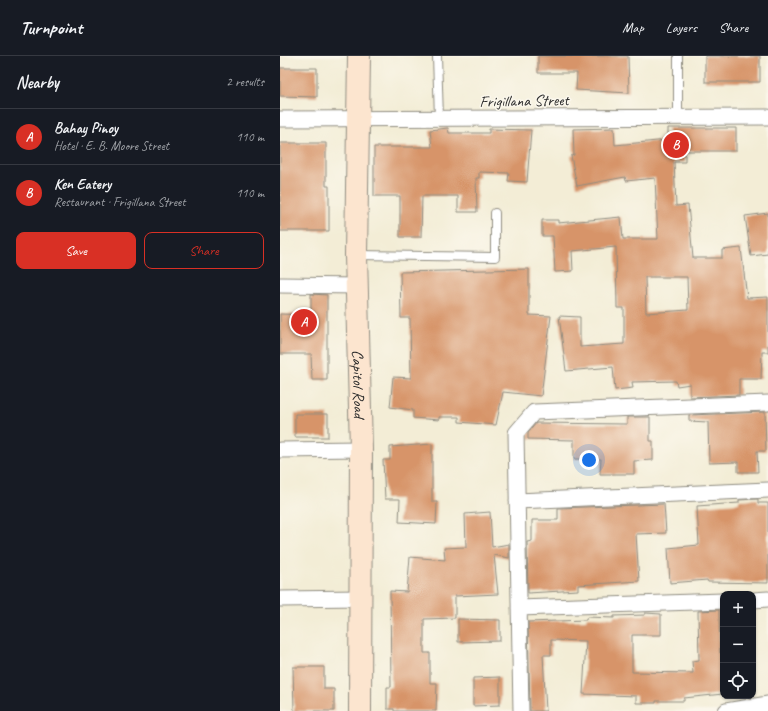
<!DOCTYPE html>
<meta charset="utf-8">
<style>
body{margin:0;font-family:Caveat,sans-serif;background:#242831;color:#f1f3f6}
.controls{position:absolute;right:12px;bottom:12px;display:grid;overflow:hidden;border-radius:8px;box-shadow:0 1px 3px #0004}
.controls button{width:36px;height:36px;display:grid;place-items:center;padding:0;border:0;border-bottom:1px solid #363941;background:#171b24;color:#f1f3f6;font:20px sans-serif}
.you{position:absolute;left:309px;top:404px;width:14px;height:14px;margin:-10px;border:3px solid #fff;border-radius:50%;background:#1a73e8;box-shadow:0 0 0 6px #1a73e833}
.badge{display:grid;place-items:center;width:26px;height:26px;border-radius:50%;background:#d93025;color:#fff;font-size:13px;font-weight:700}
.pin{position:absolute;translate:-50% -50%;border:2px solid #fff;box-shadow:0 1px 4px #0006}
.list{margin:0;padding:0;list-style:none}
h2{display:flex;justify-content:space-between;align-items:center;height:52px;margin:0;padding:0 16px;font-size:17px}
h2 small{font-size:13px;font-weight:400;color:#9ea1a6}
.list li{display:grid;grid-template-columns:26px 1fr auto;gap:12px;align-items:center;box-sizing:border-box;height:56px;padding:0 16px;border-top:1px solid #363941}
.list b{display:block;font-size:15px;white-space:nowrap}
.list p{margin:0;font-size:13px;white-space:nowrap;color:#9ea1a6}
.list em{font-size:13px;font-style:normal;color:#9ea1a6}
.actions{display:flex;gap:8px;padding:12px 16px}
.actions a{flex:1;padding:9px 0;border:1px solid #d93025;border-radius:8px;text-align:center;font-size:14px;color:#d93025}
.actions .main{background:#d93025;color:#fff}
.icon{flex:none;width:22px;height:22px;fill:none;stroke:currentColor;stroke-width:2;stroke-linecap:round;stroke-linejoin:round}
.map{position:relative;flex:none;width:488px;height:655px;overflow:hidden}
header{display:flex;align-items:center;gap:24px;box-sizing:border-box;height:56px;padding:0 20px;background:#171b24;border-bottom:1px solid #363941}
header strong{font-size:19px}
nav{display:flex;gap:22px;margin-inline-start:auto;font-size:14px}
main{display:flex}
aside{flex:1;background:#171b24}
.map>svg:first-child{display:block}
.building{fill:#d79469;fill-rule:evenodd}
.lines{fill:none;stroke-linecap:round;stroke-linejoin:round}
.lane-casing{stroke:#8f8c80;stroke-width:10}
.street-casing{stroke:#8f8c80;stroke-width:17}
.secondary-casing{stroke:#8f8c80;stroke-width:24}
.lane{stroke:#fff;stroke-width:8}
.street{stroke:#fff;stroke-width:15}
.secondary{stroke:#fce5cf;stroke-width:22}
.labels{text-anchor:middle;stroke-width:3;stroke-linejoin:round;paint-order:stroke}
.street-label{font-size:16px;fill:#2b2b2b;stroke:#fbf7ec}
</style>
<header>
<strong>Turnpoint</strong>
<nav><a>Map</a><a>Layers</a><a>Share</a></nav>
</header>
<main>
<aside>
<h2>Nearby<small>2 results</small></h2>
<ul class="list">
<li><span class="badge">A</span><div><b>Bahay Pinoy</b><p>Hotel · E. B. Moore Street</p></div><em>110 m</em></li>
<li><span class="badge">B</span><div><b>Ken Eatery</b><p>Restaurant · Frigillana Street</p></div><em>110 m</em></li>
</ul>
<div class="actions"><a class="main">Save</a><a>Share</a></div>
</aside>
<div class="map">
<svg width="488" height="655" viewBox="0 0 488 655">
<rect width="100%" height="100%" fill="#fbf7ec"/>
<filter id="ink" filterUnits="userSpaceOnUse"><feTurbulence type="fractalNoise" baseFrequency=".025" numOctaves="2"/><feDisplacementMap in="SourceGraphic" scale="8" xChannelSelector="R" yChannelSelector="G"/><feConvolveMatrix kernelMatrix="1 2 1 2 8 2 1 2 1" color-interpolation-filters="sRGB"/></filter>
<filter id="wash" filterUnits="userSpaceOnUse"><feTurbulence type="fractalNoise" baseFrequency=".012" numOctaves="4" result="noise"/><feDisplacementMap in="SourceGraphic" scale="16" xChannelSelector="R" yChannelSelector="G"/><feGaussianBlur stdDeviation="0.9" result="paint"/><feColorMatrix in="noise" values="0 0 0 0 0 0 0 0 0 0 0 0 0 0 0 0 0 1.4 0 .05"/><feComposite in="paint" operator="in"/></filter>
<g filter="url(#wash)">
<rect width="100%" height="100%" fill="#f3edd6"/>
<g id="blocks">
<path class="building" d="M258 0H348L349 37 296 34 297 17H258Z
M425 0H480V26H425Z
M0 12H37V41L0 40Z
M168 72 169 77H209V73L251 74 247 126 228 125 229 117 199 116V122H196L197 156H178V140H142L141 181H120V140H94V91H152L150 74Z
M334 72 335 89 388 84V72H456V95H405V106H394L396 150 408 149 413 202H442V194L461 192 467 242 488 241V296H482L481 323H459V339L410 341V328L397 330 396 325 352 326 353 332 335 334 333 311 286 315 279 260 300 261V291L344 288V252H337L336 191 292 195 293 215 275 216 273 180H262V164H278V167L341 161 343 183H378L375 122 346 125 345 121 297 130 291 100 294 99 293 73ZM365 221H407L408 254 366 257Z
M0 87H46V130H49V175H0Z
M488 157V198L471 200 465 160Z
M249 213V259L271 260 261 340 223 336 216 369 179 366V361H159V364L133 362V354L110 351 113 321 131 322 130 262H121L120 216Z
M31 238 47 239V324H32L31 298H0V258L31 259Z
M485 356 486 395H477L478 416H458V406L429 407 428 366 409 365V359Z
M15 358H48V381H15Z
M347 361H370V385H373V404L354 405V418H320L321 403H294V384L248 383V377L256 367 347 368Z
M152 388V446H157L156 468 119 466 120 443H105L103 404H110V391Z
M478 443V447H488V527L428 526 427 524 390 527 388 492 419 489 417 450 459 447V444Z
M384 448 386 477 356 478 359 525 298 529V534L248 537 247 486 252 485V464H278V452Z
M210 456 212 491 229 488V502L214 499 218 538 175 540V562L144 563V597H150V627H157L156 655H114V653H107V631H111L110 535 127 536 130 501 165 504 164 492 186 491 185 458Z
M439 554 440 597 443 596V638L404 642V645H376V647H356V640L303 638 306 585 271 584V599H263L266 655H250L248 566 306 564 307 561 334 562V560L365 559V557L381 558V579H352V616L413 617 412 605 419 604 418 555Z
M178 563 220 564V585L178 586Z
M13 611H44V633H54V655H14Z
M220 621V649L193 650V622Z"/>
</g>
</g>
<g filter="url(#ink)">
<use href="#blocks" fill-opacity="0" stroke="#8f8c80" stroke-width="1"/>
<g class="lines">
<g class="lane-casing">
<path id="lane" d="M157 0 159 62
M398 0V60
M77 199 215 201V157"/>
</g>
<g class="street-casing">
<path id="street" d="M0 63 488 61
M0 229 77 230
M0 394 81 393
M237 445 488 434
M0 543 81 542
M473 544 488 543
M239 552 443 545
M241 655 236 377 254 356 488 347
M446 655 488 648"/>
</g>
<g class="secondary-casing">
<g id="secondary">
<path id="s1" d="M79 0 76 199 81 393 80 655"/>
</g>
</g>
<use href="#lane" class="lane"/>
<use href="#street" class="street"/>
<use href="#secondary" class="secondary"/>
</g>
</g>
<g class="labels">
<g class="street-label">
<text transform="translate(244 44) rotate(-1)" y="6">Frigillana Street</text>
<text dy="6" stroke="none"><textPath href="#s1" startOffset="328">Capitol Road</textPath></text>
</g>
</g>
</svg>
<div class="controls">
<button>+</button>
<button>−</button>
<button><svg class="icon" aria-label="locate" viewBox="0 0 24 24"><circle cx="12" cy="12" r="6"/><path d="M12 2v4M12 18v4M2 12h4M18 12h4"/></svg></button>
</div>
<div class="you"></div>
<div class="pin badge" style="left:24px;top:266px">A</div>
<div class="pin badge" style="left:396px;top:89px">B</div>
</div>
</main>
